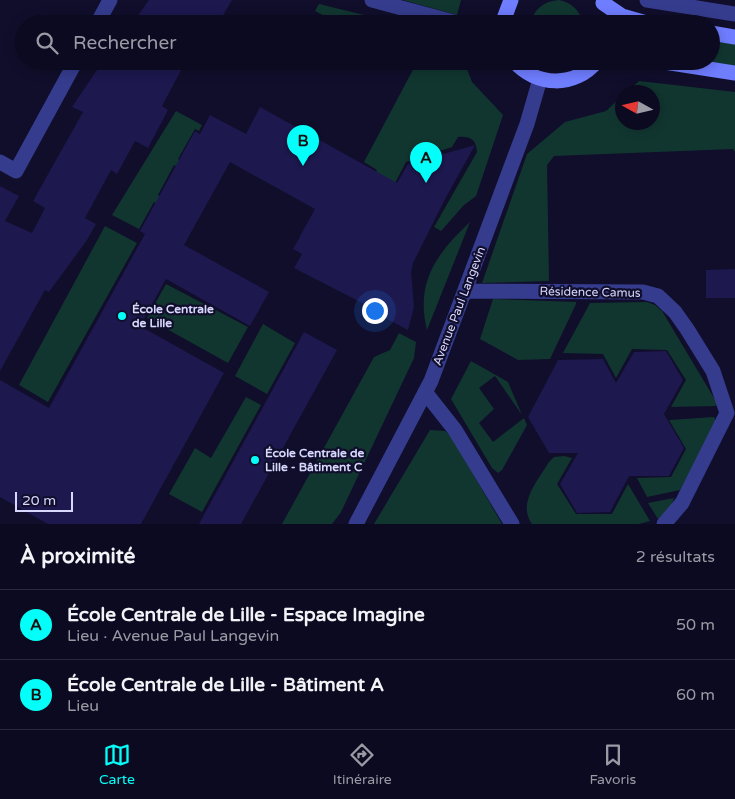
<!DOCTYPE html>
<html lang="fr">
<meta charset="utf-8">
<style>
body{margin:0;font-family:"Varela Round",sans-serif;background:#151329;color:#f1f3f6}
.compass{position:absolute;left:615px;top:85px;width:45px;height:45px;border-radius:50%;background:#0c0a20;box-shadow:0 2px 12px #0003;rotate:278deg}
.scale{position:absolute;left:15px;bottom:12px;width:58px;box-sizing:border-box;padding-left:5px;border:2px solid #d8d8ff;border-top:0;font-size:14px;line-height:18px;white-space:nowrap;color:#d8d8ff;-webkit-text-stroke:4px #100e2b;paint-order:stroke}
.you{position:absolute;left:374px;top:310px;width:18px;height:18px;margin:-12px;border:4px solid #fff;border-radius:50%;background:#1a73e8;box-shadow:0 0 0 8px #1a73e833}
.badge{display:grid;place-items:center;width:32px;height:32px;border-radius:50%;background:#04fffa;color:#111;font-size:16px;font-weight:700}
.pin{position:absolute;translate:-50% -41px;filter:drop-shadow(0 1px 2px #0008)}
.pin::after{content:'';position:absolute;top:26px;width:18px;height:15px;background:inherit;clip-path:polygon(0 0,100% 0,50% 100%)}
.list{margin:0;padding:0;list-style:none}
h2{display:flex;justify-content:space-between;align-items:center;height:65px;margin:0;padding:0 20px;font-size:21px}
h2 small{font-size:16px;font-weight:400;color:#9a9aa5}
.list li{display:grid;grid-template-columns:32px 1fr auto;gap:15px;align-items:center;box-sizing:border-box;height:70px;padding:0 20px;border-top:1px solid #2c2b3e}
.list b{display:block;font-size:19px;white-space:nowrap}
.list p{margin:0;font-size:16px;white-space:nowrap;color:#9a9aa5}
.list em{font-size:16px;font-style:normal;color:#9a9aa5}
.icon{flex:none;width:28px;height:28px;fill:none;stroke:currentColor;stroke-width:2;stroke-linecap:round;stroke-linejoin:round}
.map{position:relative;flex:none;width:735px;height:524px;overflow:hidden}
.search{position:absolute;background:#0c0a20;box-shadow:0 2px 12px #0003;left:15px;right:15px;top:15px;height:55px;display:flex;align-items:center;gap:12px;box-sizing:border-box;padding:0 18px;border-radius:28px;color:#9a9aa5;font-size:19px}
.sheet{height:205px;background:#0c0a20}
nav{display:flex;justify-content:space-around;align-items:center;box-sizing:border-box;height:70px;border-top:1px solid #2c2b3e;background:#0c0a20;font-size:14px;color:#9a9aa5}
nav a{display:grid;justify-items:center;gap:2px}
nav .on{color:#04fffa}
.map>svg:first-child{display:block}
.green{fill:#113630}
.building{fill:#1d184e}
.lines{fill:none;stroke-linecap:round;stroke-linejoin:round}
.street{stroke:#353c8e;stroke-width:15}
.secondary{stroke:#6f7dff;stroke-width:15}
.poi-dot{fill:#04fffa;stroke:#100e2b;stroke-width:2}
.labels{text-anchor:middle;stroke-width:4.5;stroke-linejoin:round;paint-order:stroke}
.street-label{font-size:12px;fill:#d8d8ff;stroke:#100e2b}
.poi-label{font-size:12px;font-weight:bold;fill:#d8d8ff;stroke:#100e2b;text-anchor:start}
</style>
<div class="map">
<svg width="735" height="524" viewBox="0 0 735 524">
<rect width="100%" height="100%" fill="#100e2b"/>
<path class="green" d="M403 0H461L457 15Z
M559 0C572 3 580 10 583 24H530C534 9 544 1 559 0Z
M319 4 401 24H340L315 11Z
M711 41 735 44V67L700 61H711Z
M412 61H464L472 82 503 115 476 196 464 205 441 231 434 227 477 152C476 139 470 136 458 137L452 147 406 162 375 221 346 229 377 170 364 162 416 64Z
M639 81 735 92V152L733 149 554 156 547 165 549 281 482 283 527 154 565 122 606 111 622 96V122H652V92H627Z
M176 111 202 125 199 131 195 129 178 159 182 162 179 168 174 165 158 195 162 198 158 205 154 202 139 229 112 215Z
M470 222 427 330C415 282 437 253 470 222Z
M105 226 137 243 48 402 19 385Z
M166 284 248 327 228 363 147 318Z
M493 299 576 302V304L550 359 518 360 480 339Z
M647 302 655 305 662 311 717 403 716 406 671 407 686 380 667 350 632 349 616 378 603 354 563 353 590 303Z
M263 324 295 343 267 394 235 376Z
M399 333 416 342 414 358 341 512 332 524H282L374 357 390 350Z
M471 361 508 382 522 415 495 376 479 388 494 409 479 423 493 442 524 418 527 425 502 470 498 473 492 468 451 399Z
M246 397 261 405 202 512 169 494 195 448 211 458Z
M714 417 717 422 680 490 647 497 637 478 671 477 686 449 669 420Z
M430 430 445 431 451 436 502 524H374Z
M564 456 572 458 557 484 576 514H612L628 484 650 521 639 524H532C517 504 538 480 549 462L554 457Z
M674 498 671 506 658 519 648 503Z"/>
<path class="building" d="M149 0H232L218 24H132Z
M103 61H186L162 106 168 110 148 148 135 141 117 174 111 170 85 218 96 224 87 240 49 292 45 290 0 371V186L19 196 5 221 32 233 45 208 33 201 83 112 72 107Z
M260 107 397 183 408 164 475 145 444 201 413 263 411 272 414 307 408 330 376 313 371 314 368 306 294 268 302 254 293 249 315 209 230 162 184 245 269 292 250 326 166 279 140 326 224 373 141 524H48L0 497V380L49 408 145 234 140 231 195 131 200 134 210 115 246 134Z
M735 269V298H706V270Z
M304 332 337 350 241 524H199Z
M666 351 683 380 664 414 684 448 669 476H629L610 512 577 513 560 484 578 453H549L528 417 558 360 603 359 616 383 634 352Z"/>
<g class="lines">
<path class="street" d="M372 0 461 24
M647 0 735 14
M97 24 110 0
M0 162 16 171 76 61
M465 291 643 292 658 296 675 312 687 329 713 371 727 413 682 503 664 524
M425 392 455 430 512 524
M356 524 431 381 527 124 540 79"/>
<path class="secondary" d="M603 3 622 16 650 24
M502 24 511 0
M711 33 735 37
M514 61C536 87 575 88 597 61
M658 61 735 73"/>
</g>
<g class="poi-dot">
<circle cx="122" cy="316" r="5"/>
<circle cx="255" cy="460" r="5"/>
</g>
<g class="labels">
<g class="street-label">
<text transform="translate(590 292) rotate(1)" y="4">Résidence Camus</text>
<text transform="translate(459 306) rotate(-69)" y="4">Avenue Paul Langevin</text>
</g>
<g class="poi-label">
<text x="132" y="313">École Centrale<tspan x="132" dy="14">de Lille</tspan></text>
<text x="265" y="457">École Centrale de<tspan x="265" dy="14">Lille - Bâtiment C</tspan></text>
</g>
</g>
</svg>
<svg class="compass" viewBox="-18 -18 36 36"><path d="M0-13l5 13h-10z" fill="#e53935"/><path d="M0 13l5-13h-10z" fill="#9a9aa5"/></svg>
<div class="scale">20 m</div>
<div class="you"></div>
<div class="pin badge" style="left:426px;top:183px">A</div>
<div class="pin badge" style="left:303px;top:166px">B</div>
<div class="search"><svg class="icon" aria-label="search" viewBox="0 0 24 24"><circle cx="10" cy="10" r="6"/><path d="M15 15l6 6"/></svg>Rechercher</div>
</div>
<section class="sheet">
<h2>À proximité<small>2 résultats</small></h2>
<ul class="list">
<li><span class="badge">A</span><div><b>École Centrale de Lille - Espace Imagine</b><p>Lieu · Avenue Paul Langevin</p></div><em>50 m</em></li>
<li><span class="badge">B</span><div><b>École Centrale de Lille - Bâtiment A</b><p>Lieu</p></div><em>60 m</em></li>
</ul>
</section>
<nav>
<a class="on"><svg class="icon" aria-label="map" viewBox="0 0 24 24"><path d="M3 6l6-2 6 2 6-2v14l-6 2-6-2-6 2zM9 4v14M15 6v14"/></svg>Carte</a>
<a><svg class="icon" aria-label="directions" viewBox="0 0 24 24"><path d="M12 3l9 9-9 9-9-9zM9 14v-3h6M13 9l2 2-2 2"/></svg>Itinéraire</a>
<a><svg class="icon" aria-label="saved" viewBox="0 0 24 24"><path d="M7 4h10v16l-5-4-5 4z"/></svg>Favoris</a>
</nav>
